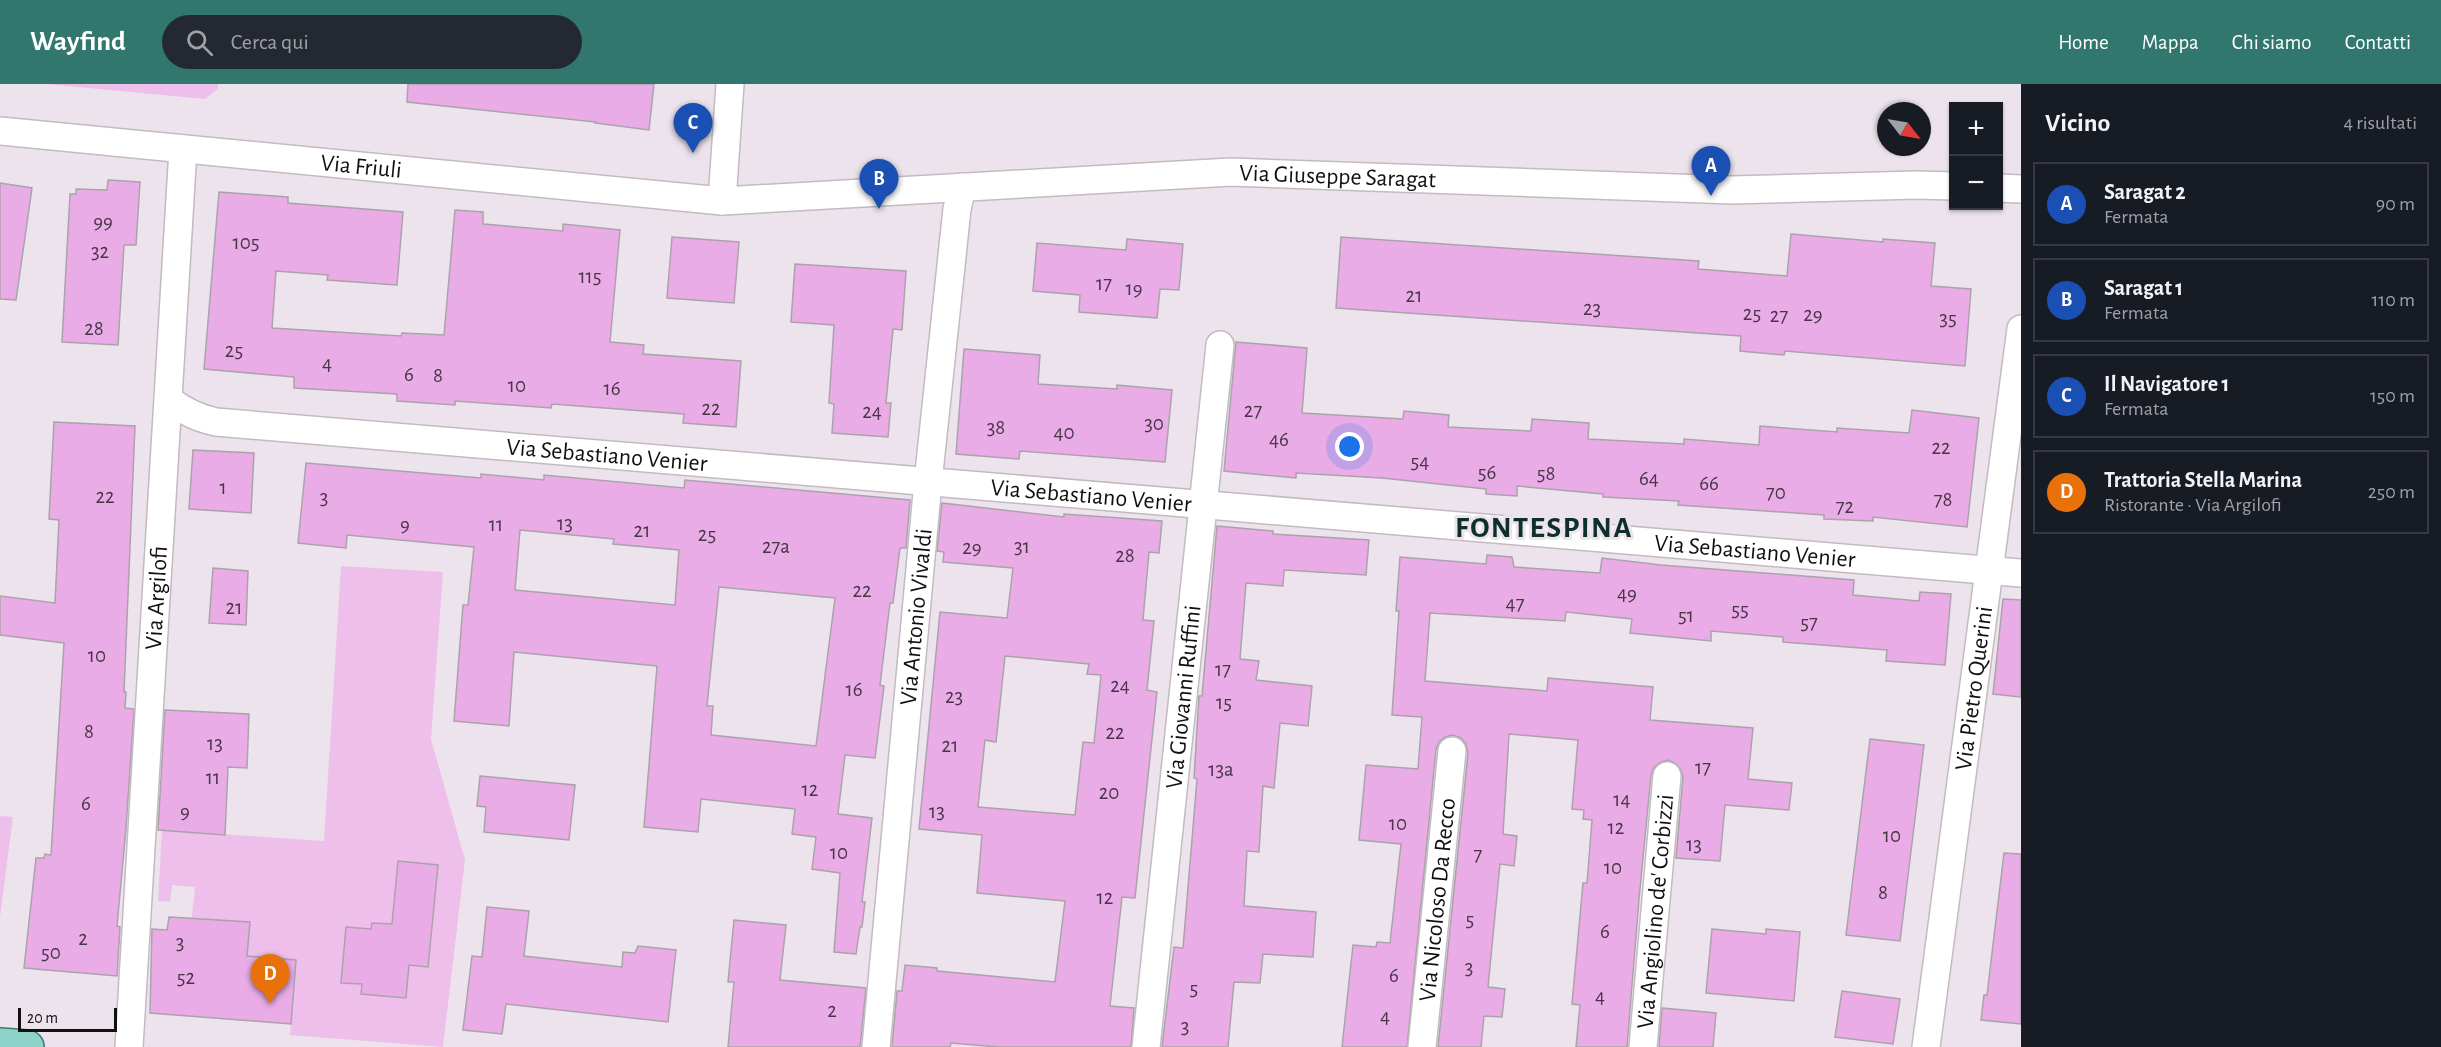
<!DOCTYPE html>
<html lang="it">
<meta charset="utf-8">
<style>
body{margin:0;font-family:"Alegreya Sans",sans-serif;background:#242831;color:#f1f3f6}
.controls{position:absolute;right:18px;top:18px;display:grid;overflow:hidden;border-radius:0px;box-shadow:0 2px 4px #0004}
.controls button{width:54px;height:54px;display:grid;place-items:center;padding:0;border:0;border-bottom:2px solid #363941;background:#171b24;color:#f1f3f6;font:30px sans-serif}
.compass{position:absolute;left:1877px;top:18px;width:54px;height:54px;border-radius:50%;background:#171b24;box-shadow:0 2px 4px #0004;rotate:121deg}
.scale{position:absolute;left:18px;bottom:15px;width:99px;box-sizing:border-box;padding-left:6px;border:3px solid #120f11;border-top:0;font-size:16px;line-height:21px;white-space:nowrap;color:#120f11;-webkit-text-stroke:4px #ede3ec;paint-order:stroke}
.you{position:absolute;left:1350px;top:363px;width:21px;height:21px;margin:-15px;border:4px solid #fff;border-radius:50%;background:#1a73e8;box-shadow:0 0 0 9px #1a73e833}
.badge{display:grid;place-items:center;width:39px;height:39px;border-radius:50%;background:#31776d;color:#fff;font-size:20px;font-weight:700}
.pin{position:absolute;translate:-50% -50px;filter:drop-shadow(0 2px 3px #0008)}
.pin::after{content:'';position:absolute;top:32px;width:21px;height:18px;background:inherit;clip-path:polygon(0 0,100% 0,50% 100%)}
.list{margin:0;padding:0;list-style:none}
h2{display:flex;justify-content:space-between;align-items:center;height:78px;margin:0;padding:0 24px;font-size:26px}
h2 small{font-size:20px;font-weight:400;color:#9ea1a6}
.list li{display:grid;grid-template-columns:39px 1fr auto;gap:18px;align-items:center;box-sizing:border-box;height:84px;margin:0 12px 12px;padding:0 12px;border:2px solid #363941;border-radius:0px}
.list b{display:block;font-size:22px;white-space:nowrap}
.list p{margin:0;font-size:20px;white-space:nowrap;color:#9ea1a6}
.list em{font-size:20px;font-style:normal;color:#9ea1a6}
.icon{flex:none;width:33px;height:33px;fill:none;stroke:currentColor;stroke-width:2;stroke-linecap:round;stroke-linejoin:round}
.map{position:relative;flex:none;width:2021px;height:963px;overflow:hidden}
header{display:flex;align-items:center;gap:36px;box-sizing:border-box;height:84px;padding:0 30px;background:#31776d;color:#fff}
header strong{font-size:28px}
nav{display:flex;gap:33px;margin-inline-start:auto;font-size:21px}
.search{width:420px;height:54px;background:#242831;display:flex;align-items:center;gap:15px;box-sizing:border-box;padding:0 21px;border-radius:33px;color:#9ea1a6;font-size:22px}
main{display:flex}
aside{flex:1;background:#171b24}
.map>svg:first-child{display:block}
.green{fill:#eebfeb;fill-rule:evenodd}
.building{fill:#eaace7;stroke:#aba2aa;stroke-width:1.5;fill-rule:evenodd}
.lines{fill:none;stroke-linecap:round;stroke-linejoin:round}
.street-casing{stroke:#c3bac2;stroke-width:30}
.primary-casing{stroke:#317c72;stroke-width:36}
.street{stroke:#fff;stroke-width:27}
.primary{stroke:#8dd3ca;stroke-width:33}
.labels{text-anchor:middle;stroke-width:6;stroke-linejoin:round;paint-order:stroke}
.number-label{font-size:21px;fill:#483646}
.street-label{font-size:24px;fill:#120f11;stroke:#ede3ec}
.district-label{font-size:30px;font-weight:bold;letter-spacing:1.5px;fill:#0e2f2b;stroke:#ede3ec}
</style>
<header>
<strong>Wayfind</strong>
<div class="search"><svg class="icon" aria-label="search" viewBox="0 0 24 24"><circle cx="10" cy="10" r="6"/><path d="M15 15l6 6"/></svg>Cerca qui</div>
<nav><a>Home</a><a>Mappa</a><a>Chi siamo</a><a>Contatti</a></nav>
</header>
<main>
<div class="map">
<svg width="2021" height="963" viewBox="0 0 2021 963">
<rect width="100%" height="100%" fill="#ede3ec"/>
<path class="green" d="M46 0H218V5L205 15Z
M341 482 443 488 431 655 465 776 443 963 290 951 296 876 247 872 250 838 191 842 195 803 172 801 170 818 158 817 162 746 324 757ZM398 778 437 781 428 883 409 881 362 900 341 899 346 843 371 845 372 839 392 840Z
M0 732 13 733 0 833Z"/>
<path class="building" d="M408 0H654L649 46 595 39 596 38 407 18Z
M108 96 140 98 136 161H124L118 261 62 258 70 110H76V105L107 106Z
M0 99 32 104 16 216 0 215Z
M219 108 288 113V119L403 128 397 201 327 196 328 191 276 187 272 244 401 252 402 249 444 251 455 126 483 128V140L563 147V140L620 146 610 258 644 261 643 270 741 277 736 343 683 339 684 330 552 320 551 324 455 317V321L397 317V310L294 304V293L204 285Z
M1791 150 1883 158V155L1935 159 1931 202 1971 205 1965 282 1785 267 1784 271 1740 267 1741 252 1336 224 1341 153 1699 177 1698 185 1787 192Z
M672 153 739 158 734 219 667 214Z
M1127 155 1183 160 1179 206 1160 205 1157 234 1079 228 1080 211 1033 207 1037 159 1126 166Z
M795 180 906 187 902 246 893 245 886 319H891L888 353 832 349 834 320 829 319 834 241 791 238Z
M1236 258 1307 264 1302 329 1403 335 1404 327 1449 331 1448 343 1531 347 1532 335 1589 339 1588 355 1684 360V355L1759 361 1760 342 1837 348V344L1909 349 1912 326 1979 334 1967 443 1873 433V437L1824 435V431L1678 421 1679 417 1603 413V410L1517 402V412L1486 410V405L1382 394 1296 389V394L1224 387Z
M964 265 1040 271 1038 300 1117 305V301L1172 306 1165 378 1020 367 1019 375 956 370Z
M54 338 135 342 124 608H126L125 624 134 625 126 744 117 842 120 843 117 892 24 884 36 774H44L45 770 51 771 64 559 0 551V512L55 519 59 436 49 435Z
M193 366 254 369 251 429 189 425Z
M306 379 481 394V390L544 396V391L684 404 685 396 910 416 906 464H900L893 519H890L880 601 884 602 875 674 845 671 838 730 872 734 862 818H865L862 843H860L856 870 834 868 840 789 812 785 816 753 792 750 795 725 701 715 698 748 644 743 657 582 514 568 509 642 454 637 463 521H468L474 463 347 451 346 464 298 459ZM520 446 614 455 613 460 679 466 675 521 515 506ZM719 503 835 514 816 662 711 651 713 622H707Z
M942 419 1064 433V430L1162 437 1159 469 1149 468 1143 536 1154 537 1147 606 1157 608 1135 814 1122 813 1110 922 1134 924 1131 963H998L951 959 950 963H892L897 907H902L905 881 937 884V887L1055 898 1065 817 977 809 982 751 919 745 940 528 1007 534 1013 484 943 478 944 468 937 467ZM1005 572 1089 580 1087 590 1101 591 1094 659 1083 658 1075 731 978 723 985 656 996 658Z
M1217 442 1273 447V450L1369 456 1366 491 1284 486 1283 502 1246 499 1240 575 1259 577 1256 596 1312 602 1308 642 1280 639 1274 704 1263 702 1259 768 1247 767 1244 822 1316 828 1313 873 1263 870 1260 899 1234 898 1228 963H1162L1174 863 1183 864 1197 695 1194 694 1199 612H1202Z
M1487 471 1512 473 1514 483 1600 489 1602 474 1661 481 1854 496 1853 511 1919 517 1920 508 1951 510 1945 581 1886 577 1887 566 1783 558V553L1711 547V557L1630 549 1632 535 1566 528 1565 537 1430 529 1425 597 1547 607 1548 594 1653 603 1650 636 1753 644 1748 695 1792 699 1789 726 1725 721 1720 777 1676 774 1683 693 1681 686 1676 680 1669 676 1661 678 1654 683 1651 691 1639 815 1627 963H1576L1580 921 1572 920 1583 799H1587L1592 736 1583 735 1584 726 1572 725 1578 656 1509 650 1503 750 1517 752 1514 782 1500 780 1488 903 1505 905 1502 933 1484 932 1481 963H1438L1468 669 1466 660 1461 654 1453 651 1445 653 1439 658 1436 665 1407 963H1342L1353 861 1376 863 1377 858 1390 859 1401 760 1359 756 1366 681 1418 685 1422 633 1392 631 1399 527H1396L1400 473 1486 480Z
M213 484 248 487 246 541 209 539Z
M2003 515 2021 516V613L1993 610Z
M165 626 249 630 247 684 228 683 225 751 158 746Z
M1870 655 1924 661 1900 857 1846 851Z
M480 692 575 701 569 756 484 748 486 723 477 722Z
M2004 769 2021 770V940L1981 936 1984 911H1987Z
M398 777 438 781 428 883 409 881 406 914 361 910 362 900 341 899 346 843 371 845 372 839 392 840Z
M487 823 529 827 524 872 622 883 623 868 635 869 638 862 676 866 668 938 506 920 502 950 463 946 472 872 482 873Z
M169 833 250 838 247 872 296 876 291 940 150 929 152 845 167 846Z
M734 836 786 841 780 896 866 904 860 963H728L734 898H728Z
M1712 845 1766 850V845L1800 848 1794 917 1706 909Z
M1842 907 1900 915 1893 960 1835 953Z
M1662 924 1716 929 1713 963H1659Z"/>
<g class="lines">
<g class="street-casing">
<g id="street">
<path id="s1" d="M0 47 722 117 1231 88 1732 106 1916 101 1954 102"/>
<path d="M1998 104 2021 105"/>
<path d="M722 117 730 0"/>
<path id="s2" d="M168 315C183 327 197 334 216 338L2021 489"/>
<path id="s3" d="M129 963 183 65"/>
<path id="s4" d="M876 963 928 398 957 125 962 103"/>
<path id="s5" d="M1146 963 1220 261"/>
<path id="s6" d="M1422 963 1452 667"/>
<path id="s7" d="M1643 963 1667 692"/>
<path id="s8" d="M1926 963 2021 245"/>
</g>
</g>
<g class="primary-casing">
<path id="primary" d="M0 961 27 963"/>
</g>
<use href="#street" class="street"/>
<use href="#primary" class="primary"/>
</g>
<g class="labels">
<g class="number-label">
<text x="103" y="144">99</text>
<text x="246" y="165">105</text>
<text x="100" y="174">32</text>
<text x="590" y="199">115</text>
<text x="1104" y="206">17</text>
<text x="1134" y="211">19</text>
<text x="1414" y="218">21</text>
<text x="1592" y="231">23</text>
<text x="1752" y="236">25</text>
<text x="1813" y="237">29</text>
<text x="1779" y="238">27</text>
<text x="1948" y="241">35</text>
<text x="94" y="251">28</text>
<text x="234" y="273">25</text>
<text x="327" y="286">4</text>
<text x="409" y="297">6</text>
<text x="438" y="298">8</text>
<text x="517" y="308">10</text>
<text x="612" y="311">16</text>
<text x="711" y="331">22</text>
<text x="1253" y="333">27</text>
<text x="872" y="334">24</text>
<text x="1154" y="346">30</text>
<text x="996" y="350">38</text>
<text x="1064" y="355">40</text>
<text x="1279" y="362">46</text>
<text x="1941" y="370">22</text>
<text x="1420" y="384">54</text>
<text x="1487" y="395">56</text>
<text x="1546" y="396">58</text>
<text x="1649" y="401">64</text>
<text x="1709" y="406">66</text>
<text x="223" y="410">1</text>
<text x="1776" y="415">70</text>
<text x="105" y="419">22</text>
<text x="324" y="420">3</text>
<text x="1943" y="422">78</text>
<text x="1845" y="429">72</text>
<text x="565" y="446">13</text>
<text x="405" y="447">9</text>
<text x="496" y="447">11</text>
<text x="642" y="453">21</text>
<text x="707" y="457">25</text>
<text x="776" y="469">27a</text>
<text x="1022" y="469">31</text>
<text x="972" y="470">29</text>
<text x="1125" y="478">28</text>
<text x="862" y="513">22</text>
<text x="1627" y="516">49</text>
<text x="1515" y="526">47</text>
<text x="234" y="530">21</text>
<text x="1740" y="532">55</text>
<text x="1686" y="538">51</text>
<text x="1809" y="545">57</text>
<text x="97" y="578">10</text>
<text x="1223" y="592">17</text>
<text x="1120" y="608">24</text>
<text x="854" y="612">16</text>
<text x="954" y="619">23</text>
<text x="1224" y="625">15</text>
<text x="89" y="654">8</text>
<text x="1115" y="655">22</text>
<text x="215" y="666">13</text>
<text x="950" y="668">21</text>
<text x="1703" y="690">17</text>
<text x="1221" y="692">13a</text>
<text x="213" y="700">11</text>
<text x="810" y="712">12</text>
<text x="1109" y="715">20</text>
<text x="1622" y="722">14</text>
<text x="86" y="726">6</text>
<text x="185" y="734">9</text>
<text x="937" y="734">13</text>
<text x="1398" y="746">10</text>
<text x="1616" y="750">12</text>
<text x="1892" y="758">10</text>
<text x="1694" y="767">13</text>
<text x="839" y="775">10</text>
<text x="1478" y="777">7</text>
<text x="1613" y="790">10</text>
<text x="1883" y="815">8</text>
<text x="1105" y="820">12</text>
<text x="1470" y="842">5</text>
<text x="1605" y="854">6</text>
<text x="83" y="861">2</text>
<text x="180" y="865">3</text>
<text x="51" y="875">50</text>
<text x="1469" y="890">3</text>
<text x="1394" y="898">6</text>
<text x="186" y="900">52</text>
<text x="1194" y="911">5</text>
<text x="1600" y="919">4</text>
<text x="832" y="933">2</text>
<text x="1385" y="939">4</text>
<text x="1185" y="949">3</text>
</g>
<g class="street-label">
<text dy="8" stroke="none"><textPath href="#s1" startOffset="363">Via Friuli</textPath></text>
<text dy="8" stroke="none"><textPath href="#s1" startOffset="1342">Via Giuseppe Saragat</textPath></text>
<text dy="8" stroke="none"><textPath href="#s2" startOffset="446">Via Sebastiano Venier</textPath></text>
<text dy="8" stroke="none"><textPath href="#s2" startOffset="932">Via Sebastiano Venier</textPath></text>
<text dy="8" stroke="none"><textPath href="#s2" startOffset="1598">Via Sebastiano Venier</textPath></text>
<text dy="8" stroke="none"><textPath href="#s3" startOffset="450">Via Argilofi</textPath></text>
<text dy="8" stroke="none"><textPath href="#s4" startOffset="432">Via Antonio Vivaldi</textPath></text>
<text dy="8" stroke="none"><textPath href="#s8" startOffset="362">Via Pietro Querini</textPath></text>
<text dy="8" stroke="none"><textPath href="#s5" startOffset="352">Via Giovanni Ruffini</textPath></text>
<text dy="8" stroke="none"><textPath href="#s6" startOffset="148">Via Nicoloso Da Recco</textPath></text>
<text dy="8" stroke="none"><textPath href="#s7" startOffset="136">Via Angiolino de' Corbizzi</textPath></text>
</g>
<g class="district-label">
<text x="1544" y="453">FONTESPINA</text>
</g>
</g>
</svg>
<div class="controls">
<button>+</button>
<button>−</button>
</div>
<svg class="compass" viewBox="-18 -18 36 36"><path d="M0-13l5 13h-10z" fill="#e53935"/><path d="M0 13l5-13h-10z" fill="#9ea1a6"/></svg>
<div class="scale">20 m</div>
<div class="you"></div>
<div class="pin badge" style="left:1711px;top:112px;background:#1a4fb4">A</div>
<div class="pin badge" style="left:879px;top:125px;background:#1a4fb4">B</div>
<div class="pin badge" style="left:693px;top:69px;background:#1a4fb4">C</div>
<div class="pin badge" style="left:270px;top:920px;background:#e8710a">D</div>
</div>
<aside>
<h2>Vicino<small>4 risultati</small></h2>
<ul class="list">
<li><span class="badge" style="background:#1a4fb4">A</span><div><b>Saragat 2</b><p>Fermata</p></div><em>90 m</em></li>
<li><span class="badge" style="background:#1a4fb4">B</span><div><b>Saragat 1</b><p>Fermata</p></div><em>110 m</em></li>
<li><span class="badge" style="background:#1a4fb4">C</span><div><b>Il Navigatore 1</b><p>Fermata</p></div><em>150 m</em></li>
<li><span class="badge" style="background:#e8710a">D</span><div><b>Trattoria Stella Marina</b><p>Ristorante · Via Argilofi</p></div><em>250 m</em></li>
</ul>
</aside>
</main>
